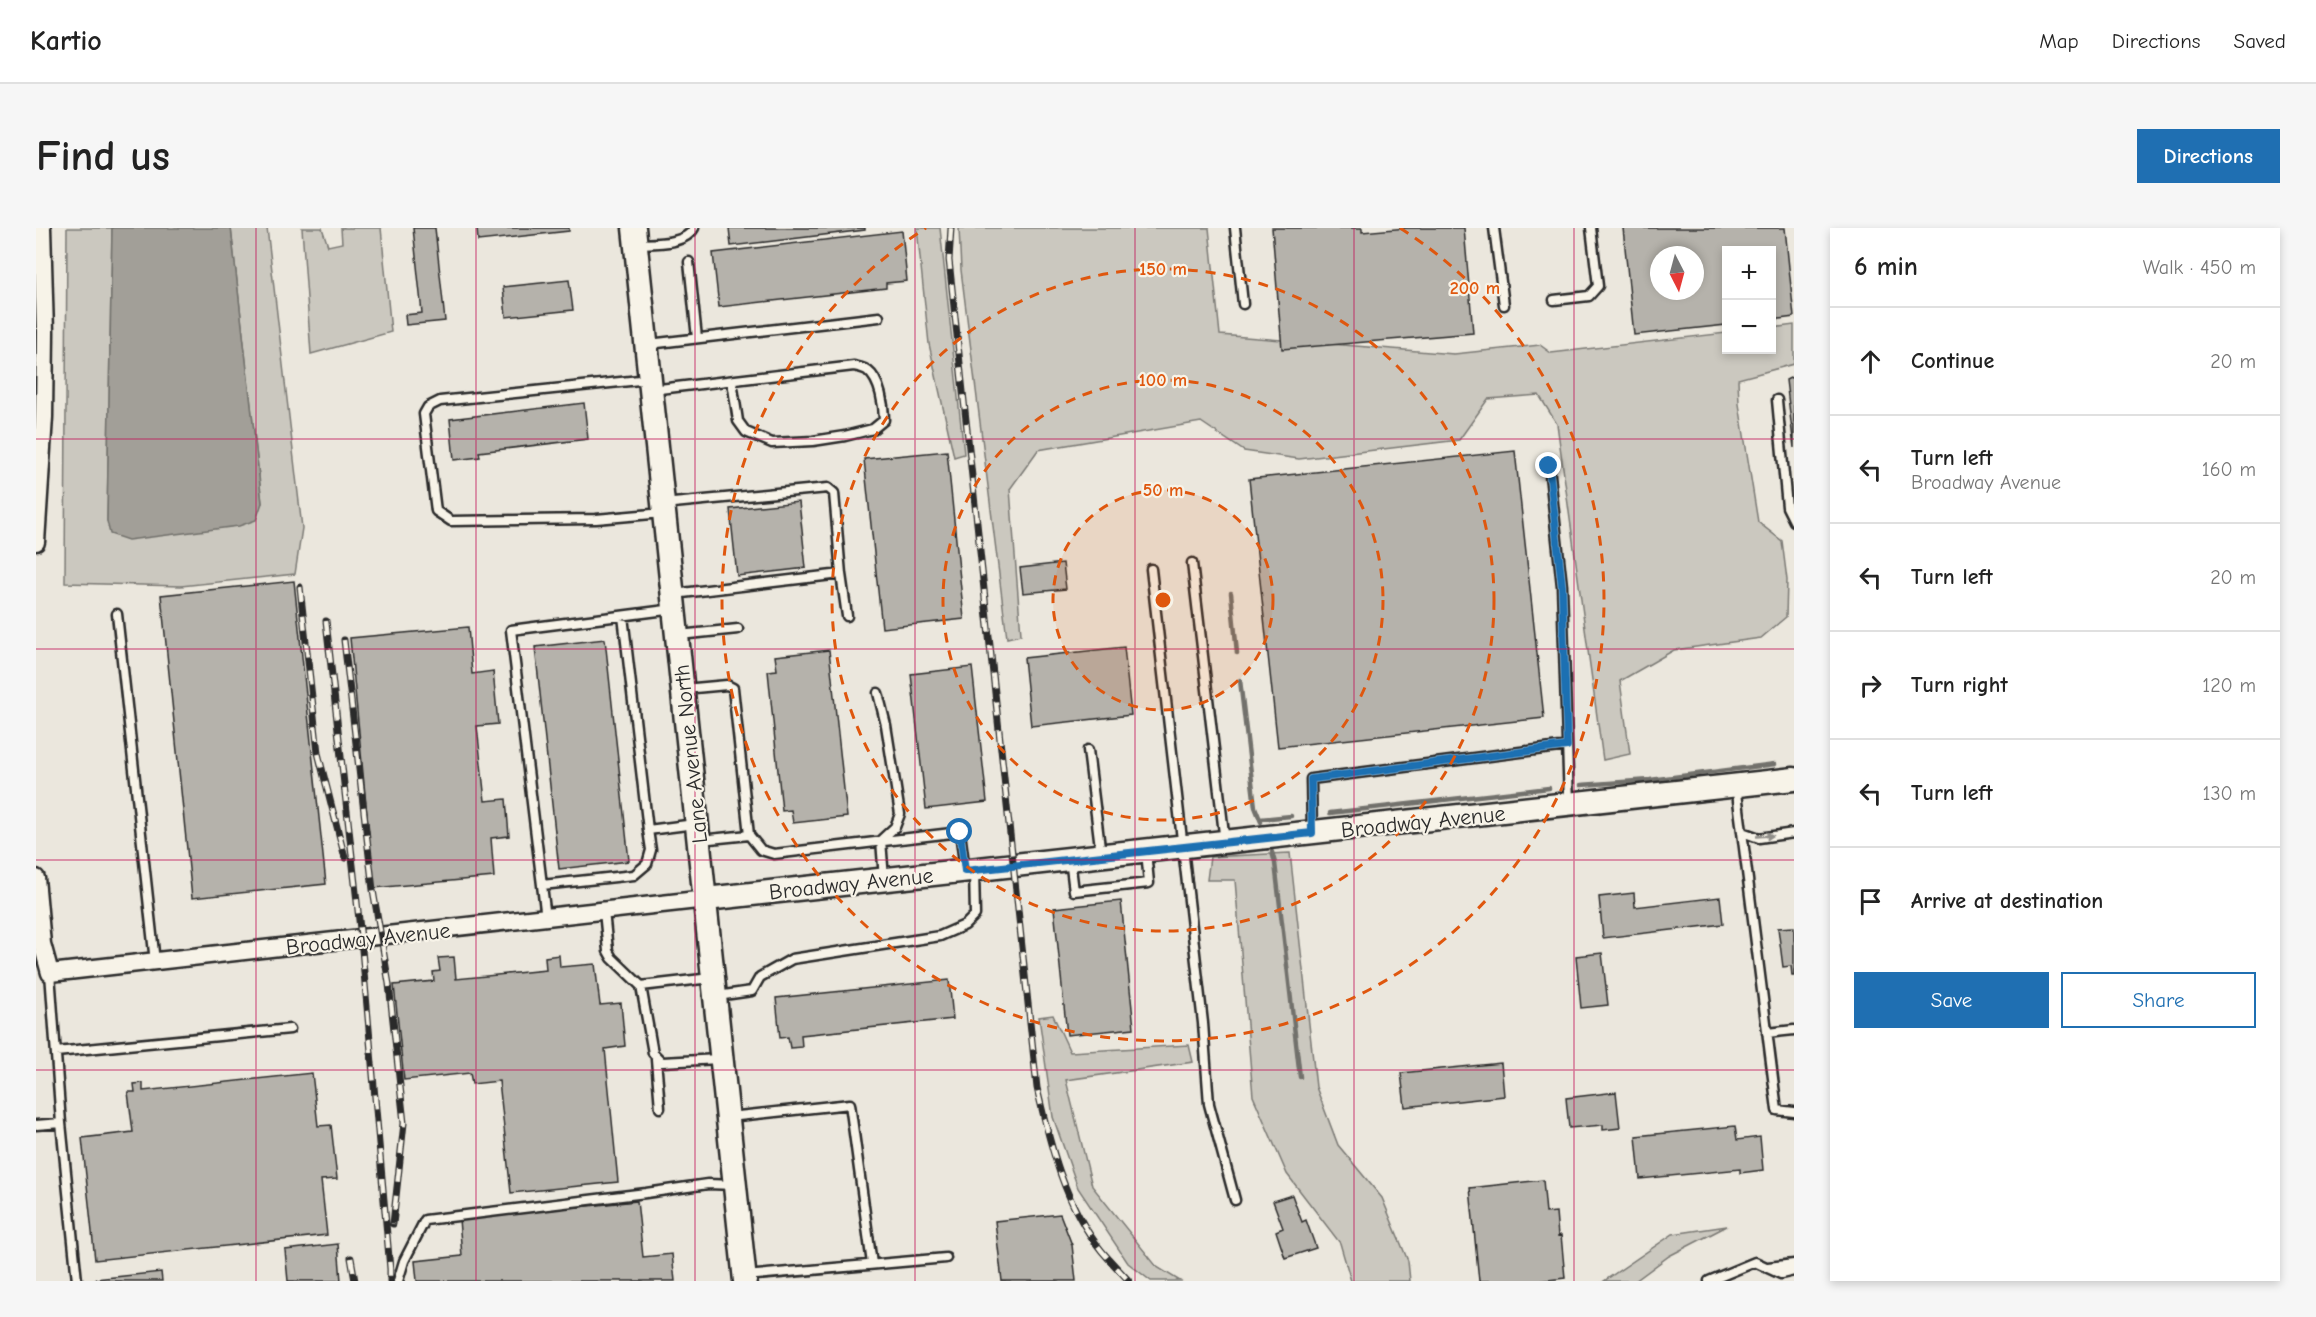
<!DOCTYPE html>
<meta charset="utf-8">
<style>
body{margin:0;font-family:"Comic Neue",sans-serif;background:#f6f6f6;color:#222}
.controls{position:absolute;right:18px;top:18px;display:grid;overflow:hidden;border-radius:0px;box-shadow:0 3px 9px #0003}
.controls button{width:54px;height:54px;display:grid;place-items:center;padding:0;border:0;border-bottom:2px solid #e0e0e0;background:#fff;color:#222;font:30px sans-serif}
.compass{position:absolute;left:1614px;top:18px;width:54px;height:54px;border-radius:50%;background:#fff;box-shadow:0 3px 9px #0003;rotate:174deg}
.stop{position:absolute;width:18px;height:18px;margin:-14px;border:4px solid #1f6fb2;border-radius:50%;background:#fff}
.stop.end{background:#1f6fb2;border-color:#fff;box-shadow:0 2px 6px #0008}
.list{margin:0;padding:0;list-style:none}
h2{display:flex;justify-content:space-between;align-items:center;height:78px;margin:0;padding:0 24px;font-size:26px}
h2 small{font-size:20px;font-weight:400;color:#767676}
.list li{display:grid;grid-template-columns:39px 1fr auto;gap:18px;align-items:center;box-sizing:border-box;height:108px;padding:0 24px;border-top:2px solid #e0e0e0}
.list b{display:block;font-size:22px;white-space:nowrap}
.list p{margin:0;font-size:20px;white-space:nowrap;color:#767676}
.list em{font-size:20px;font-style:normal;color:#767676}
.actions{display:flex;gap:12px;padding:18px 24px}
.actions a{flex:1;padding:14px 0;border:2px solid #1f6fb2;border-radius:0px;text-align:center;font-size:21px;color:#1f6fb2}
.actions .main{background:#1f6fb2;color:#fff}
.icon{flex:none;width:33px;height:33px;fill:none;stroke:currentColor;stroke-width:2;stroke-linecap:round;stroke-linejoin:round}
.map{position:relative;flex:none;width:1758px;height:1053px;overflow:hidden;border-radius:0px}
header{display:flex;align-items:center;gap:36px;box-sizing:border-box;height:84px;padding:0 30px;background:#fff;border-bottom:2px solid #e0e0e0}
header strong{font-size:28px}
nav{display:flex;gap:33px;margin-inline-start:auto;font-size:21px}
.intro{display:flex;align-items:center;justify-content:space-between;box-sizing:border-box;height:144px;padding:0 36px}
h1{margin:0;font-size:42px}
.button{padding:15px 27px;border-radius:0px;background:#1f6fb2;color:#fff;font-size:21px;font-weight:700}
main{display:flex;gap:36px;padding:0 36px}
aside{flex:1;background:#fff;border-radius:0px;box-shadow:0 3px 9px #0003}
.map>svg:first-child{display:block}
.green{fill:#cbc8bf;stroke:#7b7a75;stroke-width:1.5}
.water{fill:#a29f98;stroke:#72716c;stroke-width:1.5}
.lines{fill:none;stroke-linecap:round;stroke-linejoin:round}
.stream{stroke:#72716c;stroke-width:4.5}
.building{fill:#b5b2ab;stroke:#2b2b2b;stroke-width:1.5;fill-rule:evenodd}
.lane-casing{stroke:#2b2b2b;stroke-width:13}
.street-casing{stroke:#2b2b2b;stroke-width:21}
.secondary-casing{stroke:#2b2b2b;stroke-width:27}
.lane{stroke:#f7f3e8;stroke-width:8}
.street{stroke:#f7f3e8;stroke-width:16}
.secondary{stroke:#f7f3e8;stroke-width:22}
.rail-casing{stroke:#2b2b2b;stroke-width:7}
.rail{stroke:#f7f3e8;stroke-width:4.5;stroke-dasharray:14;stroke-linecap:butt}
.oneway{fill:#918f8a}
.route{stroke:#1f6fb2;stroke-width:8}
.grid{fill:none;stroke:#c2185b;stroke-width:1.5;stroke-opacity:0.55}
.ring{fill:none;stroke:#df570e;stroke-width:3;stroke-dasharray:10 8}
.labels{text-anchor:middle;stroke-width:4.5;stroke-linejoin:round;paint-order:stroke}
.street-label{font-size:22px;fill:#2b2b2b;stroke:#f7f3e8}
.centre{fill:#df570e;stroke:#f7f3e8;stroke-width:3}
.ring-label{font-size:18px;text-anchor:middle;font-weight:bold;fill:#df570e;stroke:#f7f3e8;stroke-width:4.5;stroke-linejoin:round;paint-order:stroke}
</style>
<header>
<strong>Kartio</strong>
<nav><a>Map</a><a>Directions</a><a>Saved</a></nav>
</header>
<div class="intro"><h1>Find us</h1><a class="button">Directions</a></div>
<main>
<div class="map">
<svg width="1758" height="1053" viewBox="0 0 1758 1053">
<rect width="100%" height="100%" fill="#ebe7dd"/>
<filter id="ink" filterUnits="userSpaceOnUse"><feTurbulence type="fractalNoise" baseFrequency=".0167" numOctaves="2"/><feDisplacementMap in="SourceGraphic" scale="12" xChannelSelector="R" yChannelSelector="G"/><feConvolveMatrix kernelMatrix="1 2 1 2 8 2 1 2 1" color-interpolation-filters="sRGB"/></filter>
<g filter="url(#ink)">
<path class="green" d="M31 0H76L71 293 226 275 195 0H231L266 300 259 346 145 358 29 355Z
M266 0H286L292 18 306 15 305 0H345L355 104 275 126Z
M881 0H904L928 226 918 229 893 116Z
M923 0H1173L1184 107 1418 126 1504 117 1515 125 1690 105V122H1736V100L1758 97V136L1702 151 1703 176 1722 294 1746 313 1751 352 1750 389 1725 410 1638 422 1584 453 1594 526 1567 532 1521 196 1503 167 1452 171 1423 212 1263 231 1208 223 1165 194 1002 222 974 261 985 407 971 410 925 42Z
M1254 625 1280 859 1302 917 1346 970 1372 1033 1374 1053H1315L1304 1015 1251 946 1217 868 1199 652H1171L1174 629Z
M1017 787 1034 824 1153 817 1157 834 1030 852 1056 958 1121 1039 1144 1053H1115L1092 1035 1042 960 1017 889 1003 789Z
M1691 998 1633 1028 1599 1053H1568L1637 1006Z"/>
<path class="water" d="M76 0H195L226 275 220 292 203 298 92 312 74 306 71 293Z"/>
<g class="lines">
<path class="stream" d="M1195 365 1201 425
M1204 452 1219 579 1225 594
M1545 557 1614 552 1739 536
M1294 585 1513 560
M1224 591 1255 588
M1236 624 1239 635 1264 849"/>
</g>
<path class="building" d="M377 0H399L409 93 370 97 369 87 386 85Z
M441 0H533V3L442 13Z
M693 0H829V2L695 18Z
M1236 0H1326V4L1371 0H1428L1437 105 1246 121Z
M1587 0H1749L1758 89 1736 92V22H1690V97L1598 107ZM1623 27H1659V63H1623Z
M866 3 871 53 850 55V60L683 79 677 25Z
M533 52 537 82 470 89 467 59Z
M1758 148V220L1750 152Z
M548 175 552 211 443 224 444 229 418 232 414 191Z
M911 223 928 391 846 400 828 231Z
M1479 223 1508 490 1242 519 1213 251Z
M763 274 770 340 701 348 694 281Z
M1027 335 1030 361 987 365 984 340Z
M258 353 290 656 156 670 125 367Z
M432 399 436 446 457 443 462 496 441 498 449 573 470 571 473 608 455 610 458 649 338 660 314 410Z
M569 411 593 633 523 641 499 419Z
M1088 419 1095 487 995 498 988 430Z
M793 422 811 589 757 595 755 582 746 583 732 443 741 442 739 428Z
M936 439 951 574 890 581 875 446Z
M1598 665 1599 679 1684 669 1687 696 1567 710 1563 669Z
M1085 673 1098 800 1031 807 1018 680Z
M1758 699V748H1756L1755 738 1747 739 1742 700Z
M1566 725 1572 777 1545 780 1540 728Z
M523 727 524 739 559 736 564 777 585 775 589 818 569 821 582 954 475 965 463 853 436 856 434 845 368 852 358 757 398 753 397 744 404 743 402 730 418 729 420 751 510 742 509 729Z
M913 752 917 791 765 807 766 819 754 820 752 809 744 810 740 770Z
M1465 835 1468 868 1369 879 1365 845Z
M276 845 282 898 295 897 301 951 285 952 291 1007 59 1032 46 910 97 904 92 864H99L98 856 107 855V863Z
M1580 864 1584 900 1567 902V897L1533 900 1530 870Z
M1699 898 1701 912 1724 909 1727 942 1704 945V941L1604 951 1600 908Z
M1507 952 1510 985 1520 984 1522 1008 1525 1007 1529 1050 1503 1053H1443L1434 960Z
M1256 967 1266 994 1270 992 1280 1020 1249 1030 1240 1003 1247 1000 1237 973Z
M601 973 607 1029 636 1026 639 1053H381L379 1033 426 1028 423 991Z
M1024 986 1036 1017 1040 1053H966L959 993Z
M302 1016 305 1053H252L249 1022Z
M125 1044 126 1053H60V1051Z"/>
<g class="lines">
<g class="lane-casing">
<path id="lane" d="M1199 0 1207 76
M1458 0 1468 77
M601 16C618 15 649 17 658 0
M653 34 661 110
M1518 72 1553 68 1562 58 1555 0
M613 116 843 89
M613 151 404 173 392 179 388 186 400 283 415 293 560 291 627 285
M615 162 818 138C822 139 829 140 832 143 844 152 848 178 848 192L837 201 809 208 777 213 736 215 710 204 702 193 696 153
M1741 172 1751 279 1758 293
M1513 238 1526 358 1533 576
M627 276 792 260 798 265 805 346 638 366
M1156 335 1189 614
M1115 341 1167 795 1173 876 1199 972
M805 346 811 388
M81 386 119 734
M587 388 612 602 659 596
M643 407 702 401
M648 461 691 457 697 460 713 607 664 612
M842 465 850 497 864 586 859 599 845 612 848 651
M1052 522 1065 627
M1700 557 1706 604 1723 610 1758 605
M1276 604 1275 551 1531 518
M1706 604 1741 882 1758 884
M713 607 725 622 738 626 924 604 929 642
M1034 631 1038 663 1113 655 1110 623
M506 657 598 647 611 636 615 622 612 602
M568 683 572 723 576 730 605 758 617 825 626 834 683 831
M510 690 475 402 638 381
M14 745 25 895 41 1053
M605 758 675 750
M681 768 716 763 724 749 756 731 904 708 929 697 939 687 938 642
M1731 805 1758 802
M20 824 254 801
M620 831 624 880
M693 889 814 876 836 1036
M0 897 25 895
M1732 1039 1758 1036
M709 1048 910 1030
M362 1053 368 1033 389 992 610 965 672 956 699 957
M1673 1053 1719 1034 1745 1046 1758 1043"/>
</g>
<g class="street-casing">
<path id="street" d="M0 314 8 189 9 104 6 0
M0 650 6 716 14 745 670 671"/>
</g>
<g class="secondary-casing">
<path id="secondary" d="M598 0 709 1053
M670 671 1758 551"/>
</g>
<use href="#lane" class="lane"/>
<use href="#street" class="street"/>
<use href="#secondary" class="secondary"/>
<g class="rail-casing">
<path id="rail" d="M915 0 913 32 1001 860C1014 916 1028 976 1065 1022 1074 1033 1084 1043 1093 1053
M264 359 282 525 309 630
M290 393 325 710 354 1041V1053
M308 412 337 662 353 756 368 895 357 996
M315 1030 319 1053"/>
</g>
<use href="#rail" class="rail"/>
</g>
<defs><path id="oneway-solid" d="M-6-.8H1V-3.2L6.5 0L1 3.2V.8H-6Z" transform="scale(1.5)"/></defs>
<use class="oneway" href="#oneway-solid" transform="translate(1729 608) rotate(-3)"/>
</g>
<g class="lines" filter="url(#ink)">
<path class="route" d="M924 604 929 643 1276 605 1275 551 1531 518 1526 358 1513 238"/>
</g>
<path class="grid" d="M220 0V1053M440 0V1053M659 0V1053M879 0V1053M1099 0V1053M1318 0V1053M1538 0V1053M0 211H1758M0 421H1758M0 632H1758M0 842H1758"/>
<circle cx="1127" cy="372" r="110" fill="#df570e" fill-opacity=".12"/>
<g class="ring">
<circle cx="1127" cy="372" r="110"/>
<circle cx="1127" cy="372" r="220"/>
<circle cx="1127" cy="372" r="331"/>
<path d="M1364 0A441 441 0 1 1 890 0"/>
</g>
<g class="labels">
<g class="street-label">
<text transform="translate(654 526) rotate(-96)" y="8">Lane Avenue North</text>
<text transform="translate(1387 593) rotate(-6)" y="8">Broadway Avenue</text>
<text transform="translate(815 655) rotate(-6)" y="8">Broadway Avenue</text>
<text transform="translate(332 710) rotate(-6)" y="8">Broadway Avenue</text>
</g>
</g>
<circle cx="1127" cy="372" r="9" class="centre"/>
<g class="ring-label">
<text x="1127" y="47">150 m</text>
<text x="1439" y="66">200 m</text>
<text x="1127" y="158">100 m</text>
<text x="1127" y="268">50 m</text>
</g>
</svg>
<div class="controls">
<button>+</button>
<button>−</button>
</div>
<svg class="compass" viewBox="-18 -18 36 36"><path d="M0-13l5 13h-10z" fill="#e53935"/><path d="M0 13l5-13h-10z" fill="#767676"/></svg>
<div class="stop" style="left:924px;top:604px"></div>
<div class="stop end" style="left:1513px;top:238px"></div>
</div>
<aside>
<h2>6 min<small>Walk · 450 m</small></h2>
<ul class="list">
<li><svg class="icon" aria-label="ahead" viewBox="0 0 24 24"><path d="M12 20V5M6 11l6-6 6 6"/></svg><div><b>Continue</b></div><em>20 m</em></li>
<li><svg class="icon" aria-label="left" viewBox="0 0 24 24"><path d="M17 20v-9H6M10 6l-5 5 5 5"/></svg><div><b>Turn left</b><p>Broadway Avenue</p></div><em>160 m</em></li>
<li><svg class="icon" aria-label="left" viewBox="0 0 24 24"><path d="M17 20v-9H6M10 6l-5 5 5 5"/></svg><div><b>Turn left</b></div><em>20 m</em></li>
<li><svg class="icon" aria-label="right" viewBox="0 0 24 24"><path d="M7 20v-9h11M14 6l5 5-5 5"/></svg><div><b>Turn right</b></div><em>120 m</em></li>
<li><svg class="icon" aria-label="left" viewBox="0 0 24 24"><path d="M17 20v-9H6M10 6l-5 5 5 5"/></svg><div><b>Turn left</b></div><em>130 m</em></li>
<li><svg class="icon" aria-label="arrive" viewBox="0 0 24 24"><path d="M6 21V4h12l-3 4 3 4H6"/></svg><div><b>Arrive at destination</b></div></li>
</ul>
<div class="actions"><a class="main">Save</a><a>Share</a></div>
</aside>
</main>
